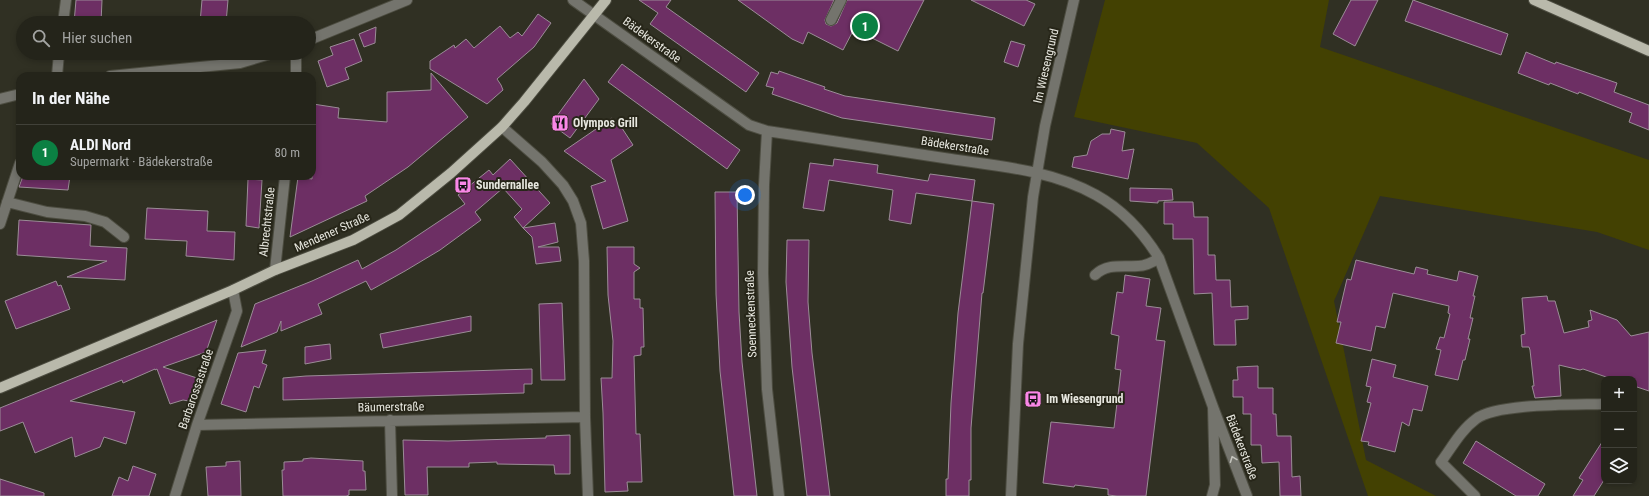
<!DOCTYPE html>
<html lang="de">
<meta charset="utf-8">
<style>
body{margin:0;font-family:"Roboto Condensed",sans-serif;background:#2c2c23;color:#f1f3f6}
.controls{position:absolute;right:12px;bottom:12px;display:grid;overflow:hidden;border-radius:8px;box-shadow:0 2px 6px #0003}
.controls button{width:36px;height:36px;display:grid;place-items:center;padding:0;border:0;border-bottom:1px solid #414139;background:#24241a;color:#f1f3f6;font:20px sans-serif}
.you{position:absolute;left:745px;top:195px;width:14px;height:14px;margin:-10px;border:3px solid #fff;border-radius:50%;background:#1a73e8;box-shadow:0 0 0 6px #1a73e833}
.badge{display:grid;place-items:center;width:26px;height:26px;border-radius:50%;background:#0b8043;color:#fff;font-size:13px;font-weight:700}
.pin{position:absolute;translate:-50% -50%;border:2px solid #fff;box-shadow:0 1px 4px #0006}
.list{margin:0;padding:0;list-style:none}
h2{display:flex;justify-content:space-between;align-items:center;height:52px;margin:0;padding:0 16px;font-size:17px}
h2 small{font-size:13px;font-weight:400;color:#a3a4a2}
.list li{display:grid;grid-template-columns:26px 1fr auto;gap:12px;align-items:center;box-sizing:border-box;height:56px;padding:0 16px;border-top:1px solid #414139}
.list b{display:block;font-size:15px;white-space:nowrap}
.list p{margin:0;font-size:13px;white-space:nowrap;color:#a3a4a2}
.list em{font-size:13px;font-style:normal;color:#a3a4a2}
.icon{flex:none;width:22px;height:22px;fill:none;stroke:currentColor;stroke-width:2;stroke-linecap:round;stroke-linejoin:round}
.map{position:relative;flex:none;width:1649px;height:496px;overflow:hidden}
.search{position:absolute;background:#24241a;box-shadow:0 2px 6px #0003;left:16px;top:16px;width:300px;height:44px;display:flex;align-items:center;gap:10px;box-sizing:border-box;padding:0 14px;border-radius:22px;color:#a3a4a2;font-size:15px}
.panel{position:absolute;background:#24241a;box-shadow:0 2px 6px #0003;left:16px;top:72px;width:300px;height:108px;border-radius:12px}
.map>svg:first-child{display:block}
.green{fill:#434102}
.building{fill:#6d2f64;stroke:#9b8c97}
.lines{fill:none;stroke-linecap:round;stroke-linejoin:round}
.minor-casing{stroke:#4d4d41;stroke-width:12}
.major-casing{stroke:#4d4d41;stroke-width:12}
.minor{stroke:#74746d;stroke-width:10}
.major{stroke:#b9b9ab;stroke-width:10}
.oneway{stroke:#c4c4bd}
.labels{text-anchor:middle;stroke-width:4;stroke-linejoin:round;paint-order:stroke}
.street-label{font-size:12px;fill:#e7e7df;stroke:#272619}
.poi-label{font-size:12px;font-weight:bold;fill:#e7e7df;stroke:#272619;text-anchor:start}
</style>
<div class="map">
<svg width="1649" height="496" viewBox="0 0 1649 496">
<rect width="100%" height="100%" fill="#303023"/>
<path class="green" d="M1105 0H1329L1320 47 1649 160V250L1597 232 1380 196 1334 301 1366 460 1436 496H1368L1269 208 1197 143 1074 117Z"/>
<path class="building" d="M76 0H102L101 23H74Z
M202 0H228L226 23H200Z
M639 0H671L666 7 759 73 746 92 650 24 658 13Z
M738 0H834L825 20 826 24 831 26 837 23 847 0H924L898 51 854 29 843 50 808 32 803 44 792 39Z
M971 0H1026L1035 4 1024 26Z
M1351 0H1378L1355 46 1333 34Z
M1413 0 1508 34 1501 55 1405 21Z
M538 14 551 23 534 47 497 79 501 85 503 90 487 104 430 69V61L454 45 455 48 466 39 474 48 500 26 510 38 518 32 522 36Z
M376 27 375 43 364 47 359 34Z
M354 39 362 61 345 68 349 79 327 87 318 61 333 55 330 47Z
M1011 41 1025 45 1018 67 1004 62Z
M1526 52 1555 64 1556 62 1617 83 1614 92 1649 105V130L1629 122 1632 113 1579 92 1578 94 1550 83 1549 85 1518 73Z
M622 64 740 150 727 169 608 82Z
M779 71 825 87 824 89 845 96 995 118 992 140 842 118 772 94 774 88 766 86 771 72 778 74Z
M431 73 468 117 408 167 365 196 367 201 290 237 298 177 312 179 313 104 339 108 338 118 387 122V92L431 90Z
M584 79 599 99 570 138 551 124Z
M612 118 616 123 618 122 633 145 611 160 628 221 603 229 591 186 606 181 564 151Z
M1111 129 1125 132 1122 151 1134 149 1128 179 1072 167 1074 157 1087 155 1091 141 1102 134H1110Z
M510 159 550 203 523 228 514 217 522 209 503 188 475 212 481 220 440 250 405 271 371 290 366 281 318 304 322 314 281 331V321L277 332 241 347 255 304 312 281 358 260 362 269 396 250 465 204 458 195 489 170 493 175Z
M834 159 878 165 877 173 928 181 930 174 975 180 972 201 916 193 911 224 889 220 893 190 829 180 824 211 803 208 810 163 833 166Z
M23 176H70L68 190 19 187Z
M248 179 262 180 259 228 246 226Z
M1130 188 1172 189 1173 200 1158 201V203L1130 201Z
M715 192H737L739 312 742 362 757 496H734L720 371 716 294Z
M972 201 994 204 983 293H982L971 428V480H969V496H946V479H948L951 403 958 313Z
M1164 202H1193L1194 217H1208V255H1215L1216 280H1230L1231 307 1248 306V319L1235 320 1236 345H1214L1212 293 1194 294 1193 239H1173V224H1164Z
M147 208 208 211 207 231 235 232 234 260 186 256 187 241 145 239Z
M19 220 91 225 90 246 127 248 125 280 67 277 107 261 17 255Z
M555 223 558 242 538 247H559L561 261 536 264 532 237 523 228Z
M787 240H809L808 302 812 353 830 496H807L792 367 786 282Z
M607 247H634V264L640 268 634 272V299H640V308H643L644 347H641V355L634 356 636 434H640L642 482H627L628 491 605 492 603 413 601 378H612L613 341 608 295Z
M1356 260 1414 274 1416 267 1428 270 1427 274 1457 281 1459 271 1478 276 1473 296H1475L1470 318H1473L1468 339H1470L1465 360H1463L1458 380 1435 375 1441 350 1436 349 1440 337 1444 338 1450 314 1448 313 1449 306 1393 293 1385 328 1376 326 1371 351 1336 343 1341 322H1337L1347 279 1351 280Z
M1125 275 1150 279 1146 306 1161 308 1156 340 1165 341 1146 496H1117L1108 495V489L1075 485 1074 487 1043 483 1051 422 1114 428 1121 370 1115 369 1119 336 1111 334 1117 292 1123 293Z
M56 281 58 286 61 285 70 309 16 329 5 301Z
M1547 296 1548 301H1555L1564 333 1589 327 1588 321 1592 320 1590 310 1617 320 1631 336 1649 332V391L1634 386V379H1612L1583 369 1580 370 1559 365 1561 396 1535 398 1532 386H1534L1530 350 1529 347H1522L1521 335 1525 334 1522 298Z
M562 303 565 380H541L539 304Z
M471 316V331L383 348 380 334Z
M217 320 206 352 163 367 197 378 189 401 183 400 170 404 157 369 155 370V369L123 383 122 380 70 401 135 412 126 444 104 437 100 447 75 457 72 437 35 453 23 422 0 431V408Z
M330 344 331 359 305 364V347Z
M266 350 262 363 267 365 259 388 254 386 246 412 221 404 238 353Z
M1372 359 1396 365 1393 377 1428 386 1422 411 1413 409 1409 426 1402 422 1395 452 1368 445 1369 442 1361 441 1371 403 1367 402 1371 387 1366 386Z
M1258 366V388H1273V414H1276L1277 436H1291L1292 477 1300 476 1301 496H1280L1279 462 1262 463 1261 445H1251V414H1243V397H1233V380H1238L1237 367Z
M532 369V384H524V393L283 400V378L306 376Z
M570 435V474H555L554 465 497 464V462L469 463V467H427L428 495H405L403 440 448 441 546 438V436Z
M1604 439V480L1594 496H1573L1583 480 1579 478Z
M1476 441 1545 484 1538 496H1516L1463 463Z
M311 458 363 461V471H365L366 490H349V495L346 496H283L282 470H284V462L303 461V459Z
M240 461 241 496H208L206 467 226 466V462Z
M133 466 156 474 149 496H112L119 477 128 481Z
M0 479 44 493V496H0Z"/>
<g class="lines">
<g class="minor-casing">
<path id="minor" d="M573 0 749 125 767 131C826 140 885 149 944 158 996 166 1049 169 1096 195 1123 210 1143 232 1159 258L1213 407
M831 20 841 0
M63 23 66 0
M309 40 407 0
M57 76 59 53
M110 76 240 63 273 53
M296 76V53
M0 99 20 94
M502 127 542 162 563 185 573 201 581 223 584 261 585 417 588 496
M767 131 764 185 763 273 767 389 779 496
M7 202 47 212 85 216 105 222 124 237
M0 224 20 163
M275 270 285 176
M1095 275C1107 263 1123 267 1138 266 1145 266 1153 262 1159 258
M390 420 392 496
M197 425 585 417
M175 496 197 425 237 311 233 290
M1011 496 1018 344 1033 197 1045 126 1074 0
M1212 496 1215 485 1213 407 1247 496
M1475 496 1441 462C1452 447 1461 430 1476 419 1497 403 1576 405 1604 404"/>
</g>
<g class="major-casing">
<path id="major" d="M1534 0 1649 51
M0 388 233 290 275 270 353 240 399 215 451 173 502 127 524 102 606 0"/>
</g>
<use href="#minor" class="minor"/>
<use href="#major" class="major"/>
</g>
<defs><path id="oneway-chevron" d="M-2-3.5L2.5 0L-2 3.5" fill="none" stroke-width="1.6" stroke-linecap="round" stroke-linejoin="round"/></defs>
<use class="oneway" href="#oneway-chevron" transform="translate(1233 459) rotate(-111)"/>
<defs>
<g id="restaurant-square" transform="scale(0.9)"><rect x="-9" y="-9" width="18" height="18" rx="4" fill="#fa87e7" stroke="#272619"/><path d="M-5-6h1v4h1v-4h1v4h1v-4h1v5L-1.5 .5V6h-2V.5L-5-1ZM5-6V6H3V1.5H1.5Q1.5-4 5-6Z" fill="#111"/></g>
<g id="bus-square" transform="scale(0.9)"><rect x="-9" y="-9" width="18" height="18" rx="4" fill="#fa87e7" stroke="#272619"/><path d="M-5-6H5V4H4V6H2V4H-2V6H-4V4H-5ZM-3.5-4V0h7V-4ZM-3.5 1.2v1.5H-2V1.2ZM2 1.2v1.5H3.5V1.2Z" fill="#111"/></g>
</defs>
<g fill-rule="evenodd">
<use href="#restaurant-square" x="560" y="123"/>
<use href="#bus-square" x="463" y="185"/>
<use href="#bus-square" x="1033" y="399"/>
</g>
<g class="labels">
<g class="street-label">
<text transform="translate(652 40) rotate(36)" y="4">Bädekerstraße</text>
<text transform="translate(1046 66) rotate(-77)" y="4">Im Wiesengrund</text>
<text transform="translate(955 146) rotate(9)" y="4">Bädekerstraße</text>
<text transform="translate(267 222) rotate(-84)" y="4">Albrechtstraße</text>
<text transform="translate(332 232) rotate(-24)" y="4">Mendener Straße</text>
<text transform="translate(751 314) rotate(-92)" y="4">Soenneckenstraße</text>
<text transform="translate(196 389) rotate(-71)" y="4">Barbarossastraße</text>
<text transform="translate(391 407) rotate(-1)" y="4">Bäumerstraße</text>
<text transform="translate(1242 447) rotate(69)" y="4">Bädekerstraße</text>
</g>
<g class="poi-label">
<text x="573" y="127">Olympos Grill</text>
<text x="476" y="189">Sundernallee</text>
<text x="1046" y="403">Im Wiesengrund</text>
</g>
</g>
</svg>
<div class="controls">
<button>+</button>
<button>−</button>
<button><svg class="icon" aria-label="layers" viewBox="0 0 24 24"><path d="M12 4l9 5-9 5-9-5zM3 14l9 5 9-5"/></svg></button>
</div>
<div class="you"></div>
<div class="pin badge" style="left:865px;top:26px">1</div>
<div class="search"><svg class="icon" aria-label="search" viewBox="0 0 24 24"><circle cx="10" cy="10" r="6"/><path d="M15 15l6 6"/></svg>Hier suchen</div>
<section class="panel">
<h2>In der Nähe<small></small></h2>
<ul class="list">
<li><span class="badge">1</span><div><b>ALDI Nord</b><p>Supermarkt · Bädekerstraße</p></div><em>80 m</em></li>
</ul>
</section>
</div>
